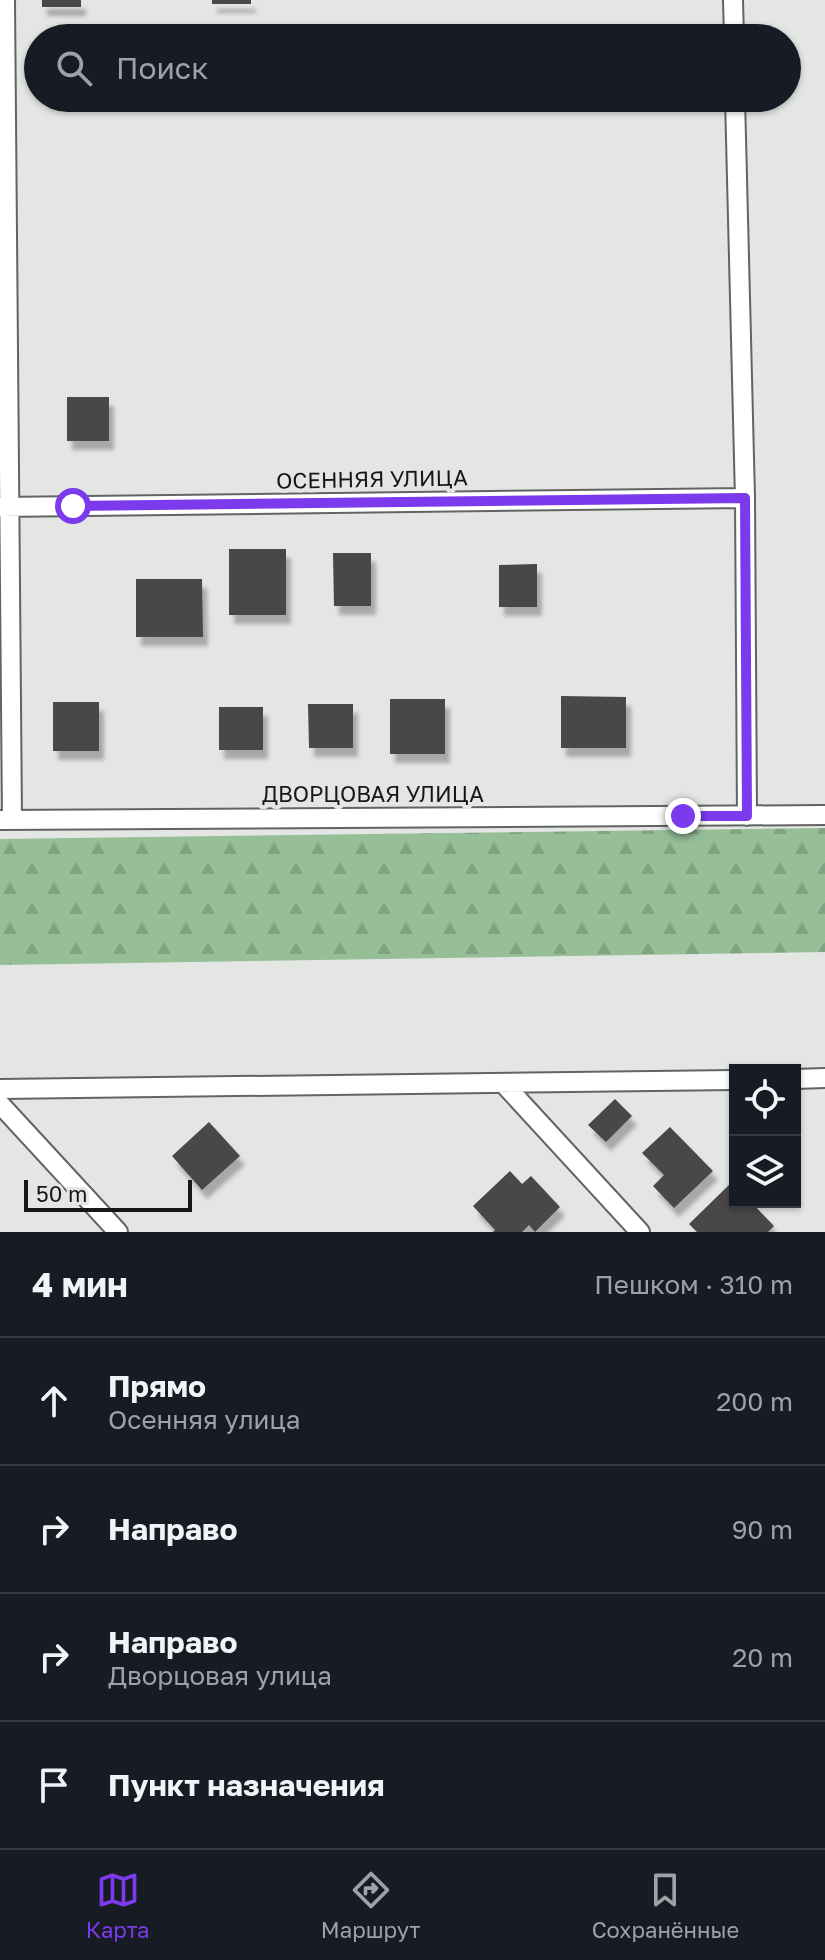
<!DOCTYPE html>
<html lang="ru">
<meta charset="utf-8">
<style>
body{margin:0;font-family:"Golos Text",sans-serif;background:#242831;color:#f1f3f6}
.controls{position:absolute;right:24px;bottom:24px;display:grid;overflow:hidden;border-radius:0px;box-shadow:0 2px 6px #0004}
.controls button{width:72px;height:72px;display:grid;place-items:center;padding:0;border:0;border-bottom:2px solid #363941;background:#171b24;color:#f1f3f6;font:40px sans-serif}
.scale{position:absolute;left:24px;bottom:20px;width:168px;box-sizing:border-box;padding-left:8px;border:4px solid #161716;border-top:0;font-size:22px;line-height:28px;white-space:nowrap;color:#161716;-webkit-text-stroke:6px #e3e6e3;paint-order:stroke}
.stop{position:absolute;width:24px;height:24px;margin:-18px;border:6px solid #7c3aed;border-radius:50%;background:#fff}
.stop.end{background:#7c3aed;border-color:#fff;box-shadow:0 2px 8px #0008}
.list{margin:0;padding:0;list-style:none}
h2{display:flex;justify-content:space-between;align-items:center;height:104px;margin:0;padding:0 32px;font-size:34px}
h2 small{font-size:26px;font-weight:400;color:#9ea1a6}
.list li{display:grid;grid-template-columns:52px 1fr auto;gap:24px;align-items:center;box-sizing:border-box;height:128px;padding:0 32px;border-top:2px solid #363941}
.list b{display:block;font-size:30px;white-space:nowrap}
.list p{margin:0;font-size:26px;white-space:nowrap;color:#9ea1a6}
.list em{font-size:26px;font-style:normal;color:#9ea1a6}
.icon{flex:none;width:44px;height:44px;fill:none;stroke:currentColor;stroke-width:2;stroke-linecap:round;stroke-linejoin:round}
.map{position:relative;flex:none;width:825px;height:1232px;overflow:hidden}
.search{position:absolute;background:#171b24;box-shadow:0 2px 6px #0004;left:24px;right:24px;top:24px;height:88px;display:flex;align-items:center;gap:20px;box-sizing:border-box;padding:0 28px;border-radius:44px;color:#9ea1a6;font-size:30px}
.sheet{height:616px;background:#171b24}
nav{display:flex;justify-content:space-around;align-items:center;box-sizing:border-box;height:112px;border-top:2px solid #363941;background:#171b24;font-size:22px;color:#9ea1a6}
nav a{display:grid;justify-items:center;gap:4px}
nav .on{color:#7c3aed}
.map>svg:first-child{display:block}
.forest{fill:url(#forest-firs)}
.building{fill:#484648;filter:url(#shadow)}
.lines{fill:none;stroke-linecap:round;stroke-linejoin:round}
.street-casing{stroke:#616461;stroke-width:22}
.street{stroke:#fff;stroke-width:18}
.route{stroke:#7c3aed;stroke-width:10}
.labels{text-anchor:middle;stroke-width:8;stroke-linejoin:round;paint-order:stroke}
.street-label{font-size:22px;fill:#161716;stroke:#e3e6e3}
</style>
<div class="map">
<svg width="825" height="1232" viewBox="0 0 825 1232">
<defs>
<pattern id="forest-firs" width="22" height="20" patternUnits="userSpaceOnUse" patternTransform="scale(2)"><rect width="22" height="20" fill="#96bf98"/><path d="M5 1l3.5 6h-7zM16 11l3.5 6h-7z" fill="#81a382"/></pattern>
<filter id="shadow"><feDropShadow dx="5" dy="9" stdDeviation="2" flood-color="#0004"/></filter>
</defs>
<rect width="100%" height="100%" fill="#e3e6e3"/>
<path class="forest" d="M825 828V952L0 965V839Z"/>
<path class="building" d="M42 0H81V7H42Z
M212 0H251V4H212Z
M67 397H109V441H67Z
M229 549H286V615H229Z
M333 553H371V606H334Z
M537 564V607H499V565Z
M136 579H202L203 637H136Z
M561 696 626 697V748H561Z
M390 699H445V754H390Z
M53 702H99V751H53Z
M308 704H353V748H309Z
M219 707H263V750H219Z
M615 1099 632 1116 606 1142 588 1125Z
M209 1122 240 1156 202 1190 172 1156Z
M670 1127 713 1171 674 1208 653 1186 664 1175 642 1153Z
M510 1171 522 1184 531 1176 560 1207 535 1232 529 1225 522 1232H493L495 1230 473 1206Z
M732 1182 735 1185V1202H751L774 1226 768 1232H697L689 1224Z"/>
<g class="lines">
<g class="street-casing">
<path id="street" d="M5 0 12 820
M733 0 734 38
M735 98 745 498 747 816
M0 507 745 498
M0 820 825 815
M795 1079 825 1078
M503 1083 640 1232
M0 1089 735 1080
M0 1104 118 1232"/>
</g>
<use href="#street" class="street"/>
</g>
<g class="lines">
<path class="route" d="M73 506 745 498 747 816H683"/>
</g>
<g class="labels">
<g class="street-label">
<text transform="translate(372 479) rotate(-1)" y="8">ОСЕННЯЯ УЛИЦА</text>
<text x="373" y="802">ДВОРЦОВАЯ УЛИЦА</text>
</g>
</g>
</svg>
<div class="controls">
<button><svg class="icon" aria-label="locate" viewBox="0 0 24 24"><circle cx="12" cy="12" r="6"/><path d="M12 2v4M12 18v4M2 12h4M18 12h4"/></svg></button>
<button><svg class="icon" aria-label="layers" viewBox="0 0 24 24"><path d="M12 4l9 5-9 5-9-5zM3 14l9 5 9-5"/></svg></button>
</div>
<div class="scale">50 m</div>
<div class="stop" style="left:73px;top:506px"></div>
<div class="stop end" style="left:683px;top:816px"></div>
<div class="search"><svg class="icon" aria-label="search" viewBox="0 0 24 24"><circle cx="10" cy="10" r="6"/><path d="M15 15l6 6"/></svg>Поиск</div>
</div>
<section class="sheet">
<h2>4 мин<small>Пешком · 310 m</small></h2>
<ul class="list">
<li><svg class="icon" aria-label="ahead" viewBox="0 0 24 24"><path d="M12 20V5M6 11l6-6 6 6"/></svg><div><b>Прямо</b><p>Осенняя улица</p></div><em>200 m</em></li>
<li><svg class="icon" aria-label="right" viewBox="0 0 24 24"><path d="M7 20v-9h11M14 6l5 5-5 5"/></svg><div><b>Направо</b></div><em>90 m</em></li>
<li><svg class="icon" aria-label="right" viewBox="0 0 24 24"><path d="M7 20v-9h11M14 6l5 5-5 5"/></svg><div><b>Направо</b><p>Дворцовая улица</p></div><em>20 m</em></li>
<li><svg class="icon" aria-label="arrive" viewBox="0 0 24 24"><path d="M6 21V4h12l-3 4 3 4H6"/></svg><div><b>Пункт назначения</b></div></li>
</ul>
</section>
<nav>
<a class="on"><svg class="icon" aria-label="map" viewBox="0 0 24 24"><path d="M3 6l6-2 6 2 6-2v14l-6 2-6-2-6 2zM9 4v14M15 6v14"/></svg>Карта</a>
<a><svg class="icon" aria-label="directions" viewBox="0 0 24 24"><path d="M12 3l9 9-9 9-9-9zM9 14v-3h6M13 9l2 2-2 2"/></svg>Маршрут</a>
<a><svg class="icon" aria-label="saved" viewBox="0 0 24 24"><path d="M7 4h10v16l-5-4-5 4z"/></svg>Сохранённые</a>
</nav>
